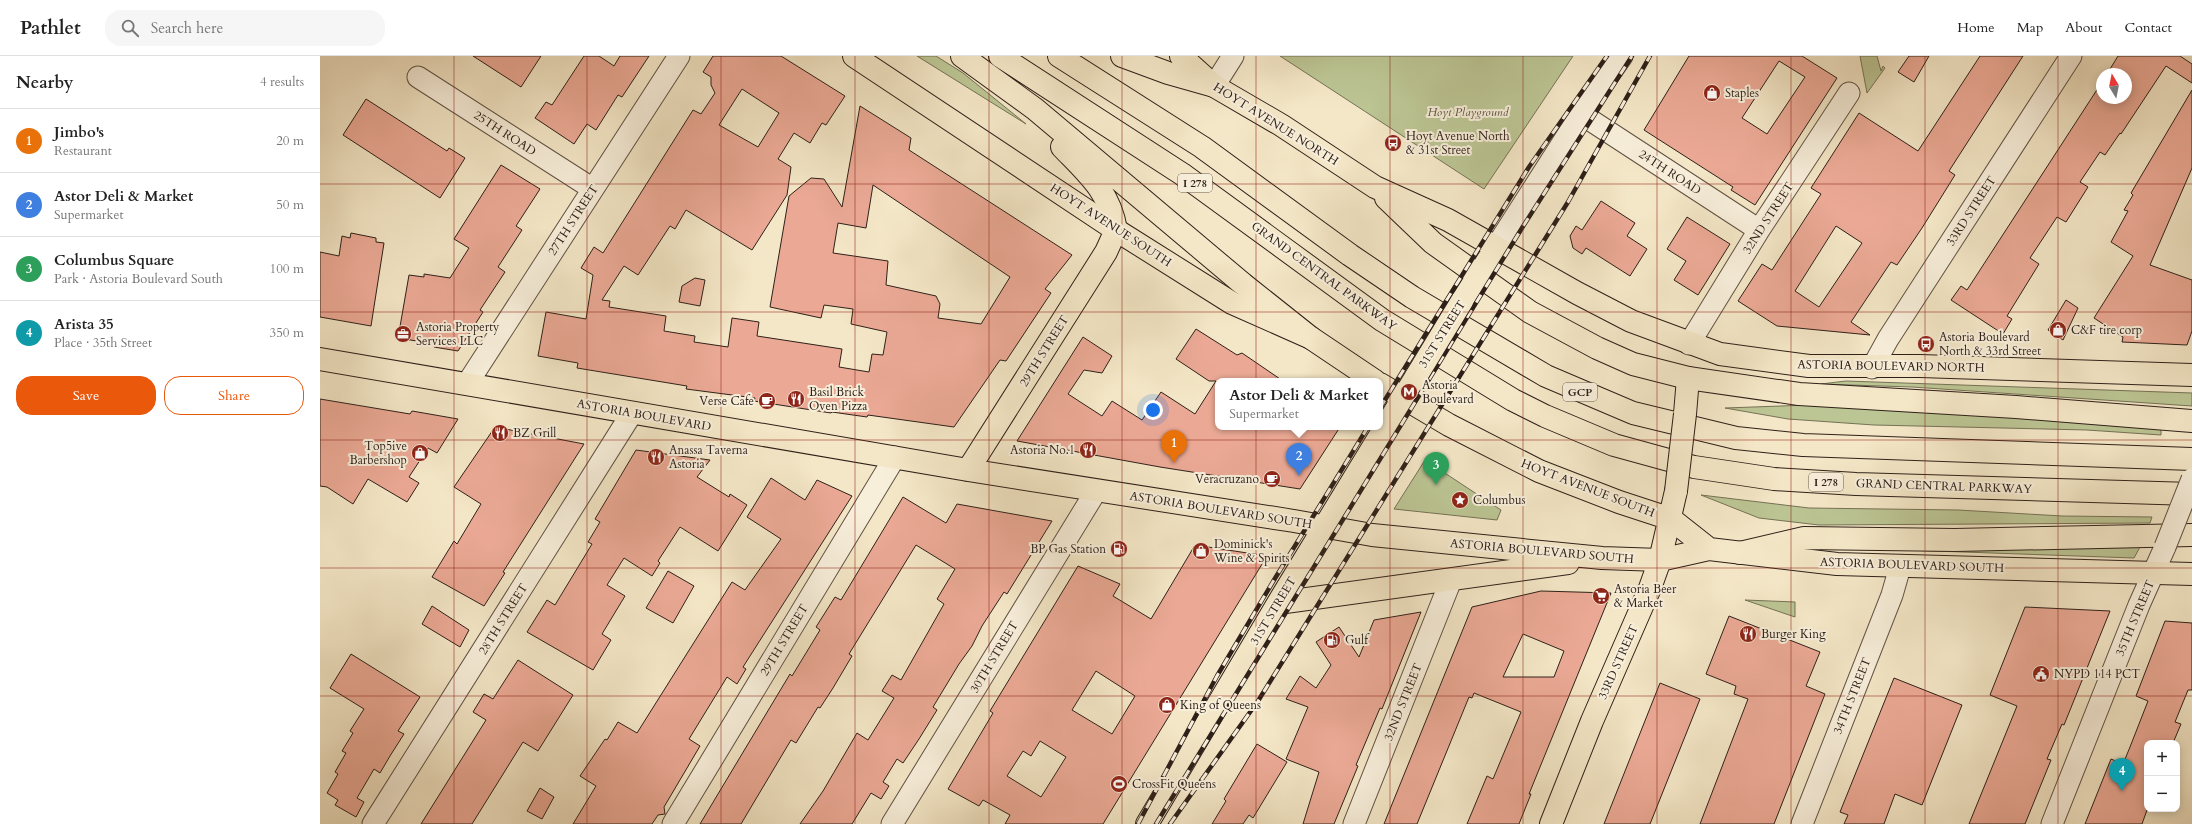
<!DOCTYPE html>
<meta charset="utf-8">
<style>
body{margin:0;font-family:Cardo,serif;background:#f6f6f6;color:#222}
.controls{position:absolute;right:12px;bottom:12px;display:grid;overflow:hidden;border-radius:8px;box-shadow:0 2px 10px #0003}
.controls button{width:36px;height:36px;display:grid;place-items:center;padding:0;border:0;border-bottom:1px solid #e0e0e0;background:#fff;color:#222;font:20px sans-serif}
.compass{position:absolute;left:1776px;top:12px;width:36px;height:36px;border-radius:50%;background:#fff;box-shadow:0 2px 10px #0003;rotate:350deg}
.you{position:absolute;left:833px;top:354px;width:14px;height:14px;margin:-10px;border:3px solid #fff;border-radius:50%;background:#1a73e8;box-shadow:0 0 0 6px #1a73e833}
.badge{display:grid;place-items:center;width:26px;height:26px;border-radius:50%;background:#ea580c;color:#fff;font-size:13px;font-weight:700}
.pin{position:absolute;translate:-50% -33px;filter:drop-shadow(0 1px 2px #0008)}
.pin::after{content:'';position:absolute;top:21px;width:14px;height:12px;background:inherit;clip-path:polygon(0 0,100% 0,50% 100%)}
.popup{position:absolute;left:895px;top:322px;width:168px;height:52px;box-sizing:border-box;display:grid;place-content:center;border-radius:8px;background:#fff;filter:drop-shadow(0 1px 3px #0005);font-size:13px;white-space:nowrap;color:#767676}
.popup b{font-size:15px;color:#222}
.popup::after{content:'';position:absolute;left:50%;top:100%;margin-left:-8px;border:8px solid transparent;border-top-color:#fff}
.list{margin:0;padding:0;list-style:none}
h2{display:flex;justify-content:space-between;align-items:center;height:52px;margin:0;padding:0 16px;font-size:17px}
h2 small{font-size:13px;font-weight:400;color:#767676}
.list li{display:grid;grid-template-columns:26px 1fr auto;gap:12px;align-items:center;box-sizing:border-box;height:64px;padding:0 16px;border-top:1px solid #e0e0e0}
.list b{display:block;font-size:15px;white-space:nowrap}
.list p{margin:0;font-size:13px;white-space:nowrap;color:#767676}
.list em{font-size:13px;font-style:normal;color:#767676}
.actions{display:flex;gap:8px;padding:12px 16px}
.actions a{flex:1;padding:9px 0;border:1px solid #ea580c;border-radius:16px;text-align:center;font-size:14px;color:#ea580c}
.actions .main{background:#ea580c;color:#fff}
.icon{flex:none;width:22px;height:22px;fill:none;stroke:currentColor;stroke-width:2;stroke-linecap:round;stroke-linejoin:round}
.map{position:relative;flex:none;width:1872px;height:768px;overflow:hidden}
header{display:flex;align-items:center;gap:24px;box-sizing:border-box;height:56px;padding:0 20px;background:#fff;border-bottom:1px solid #e0e0e0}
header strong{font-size:19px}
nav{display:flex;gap:22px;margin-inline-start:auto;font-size:14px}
.search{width:280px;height:36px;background:#f6f6f6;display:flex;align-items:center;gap:10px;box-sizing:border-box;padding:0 14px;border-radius:16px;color:#767676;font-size:15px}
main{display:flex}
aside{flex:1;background:#fff}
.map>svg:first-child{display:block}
.green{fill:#bcc594;stroke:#757256}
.building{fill:#eba995;stroke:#2e2019;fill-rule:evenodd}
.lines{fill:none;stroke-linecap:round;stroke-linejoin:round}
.minor-casing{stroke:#605244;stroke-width:23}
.major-casing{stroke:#2e2019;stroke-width:24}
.highway-casing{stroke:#2e2019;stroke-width:24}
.minor{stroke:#f8efdb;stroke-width:21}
.major{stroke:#f4e7c7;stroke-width:22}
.highway{stroke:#f4e7c7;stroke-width:22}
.rail-casing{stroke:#2e2019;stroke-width:4.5}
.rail{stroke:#f8efdb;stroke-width:3;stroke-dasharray:9;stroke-linecap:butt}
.minor-bridge-casing{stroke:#605244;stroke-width:23;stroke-linecap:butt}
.major-bridge-casing{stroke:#2e2019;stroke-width:24;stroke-linecap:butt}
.minor-bridge{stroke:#f8efdb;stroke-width:21}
.major-bridge{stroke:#f4e7c7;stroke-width:22}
.grid{fill:none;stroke:#8f2418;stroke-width:1;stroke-opacity:0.55}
.labels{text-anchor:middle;stroke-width:4;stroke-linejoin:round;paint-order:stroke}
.shield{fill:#f8efdb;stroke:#6b5e53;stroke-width:1}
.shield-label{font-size:11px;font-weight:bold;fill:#2e2019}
.poi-label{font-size:12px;fill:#2e2019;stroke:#f8efdb;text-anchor:start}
.park-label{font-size:12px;font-style:italic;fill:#59523e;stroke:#f8efdb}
.street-label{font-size:12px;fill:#2e2019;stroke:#f8efdb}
</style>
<header>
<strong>Pathlet</strong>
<div class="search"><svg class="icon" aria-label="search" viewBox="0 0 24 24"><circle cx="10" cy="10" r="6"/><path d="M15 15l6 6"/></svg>Search here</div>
<nav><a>Home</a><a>Map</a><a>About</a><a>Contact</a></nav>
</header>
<main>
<aside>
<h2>Nearby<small>4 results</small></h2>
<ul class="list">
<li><span class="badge" style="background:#e8710a">1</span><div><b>Jimbo's</b><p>Restaurant</p></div><em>20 m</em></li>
<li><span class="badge" style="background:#3f7fe0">2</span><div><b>Astor Deli &amp; Market</b><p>Supermarket</p></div><em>50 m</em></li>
<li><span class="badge" style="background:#2e9e5b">3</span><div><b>Columbus Square</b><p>Park · Astoria Boulevard South</p></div><em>100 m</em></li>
<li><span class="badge" style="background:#0f9aa8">4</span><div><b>Arista 35</b><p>Place · 35th Street</p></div><em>350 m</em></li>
</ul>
<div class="actions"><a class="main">Save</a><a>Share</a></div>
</aside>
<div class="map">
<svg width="1872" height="768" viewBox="0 0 1872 768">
<rect width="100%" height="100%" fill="#f4e7c7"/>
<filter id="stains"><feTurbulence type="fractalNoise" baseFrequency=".005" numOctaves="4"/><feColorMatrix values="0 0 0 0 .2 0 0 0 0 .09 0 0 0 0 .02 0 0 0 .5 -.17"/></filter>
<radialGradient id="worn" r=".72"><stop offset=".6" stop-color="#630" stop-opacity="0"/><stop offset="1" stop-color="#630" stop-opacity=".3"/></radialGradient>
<path class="green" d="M597 0H616L643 17 706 68Z
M960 0H1253L1164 133Z
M1540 0H1557L1561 15 1563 10 1565 12 1547 37Z
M1526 325 1872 337V350L1592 331 1501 328Z
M1489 349 1641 357 1841 373V379L1767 374 1554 369 1468 363 1405 352Z
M1105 404 1181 454 1177 464 1074 453Z
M1381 439 1489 452 1638 454 1742 460 1832 461 1830 467 1499 469 1439 462Z
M1820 491 1814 502 1586 494Z
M1425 544 1475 546V561Z"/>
<path class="building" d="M153 0H221L201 31Z
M264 0H279L294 10 300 0H329L302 41 298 39 276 74 267 68 254 88 215 62 226 46 232 49Z
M393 0H461L525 40 506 69 502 67 490 87 474 77 458 103 471 111 467 139 432 194 366 154 355 173 350 170 318 219 304 210 282 244 290 245 289 251 346 260 344 275 375 280 374 286 408 291 412 262 439 266 437 280 522 293 519 311 549 316 552 298 563 299 567 276 531 268 533 253 504 249 501 262 450 251 469 140 491 122 504 123 522 151 540 50 591 82 589 94 752 199 725 233 731 237 686 305 680 304 634 371 548 359 547 361 512 356 511 357 434 345 435 342 366 333 367 330 257 312 258 307 218 300 226 256 266 263 273 219 261 212 274 191 283 197 373 54 381 58 395 37 391 29V21L383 16ZM422 33 459 57 438 91 399 69ZM553 129 690 221 661 268 618 262 620 248 616 240 566 229 568 205 513 197 518 167 546 172Z
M1369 0H1482L1517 22 1435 149 1411 134 1413 131 1324 74ZM1459 5 1485 21 1447 78 1422 62Z
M1589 0H1609L1594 26 1578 16Z
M1660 0H1703L1629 115 1635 119 1602 172 1577 209 1571 206 1531 266 1550 279 1457 270 1418 245 1442 208 1452 214 1470 186 1501 138 1491 132 1539 57 1598 95ZM1516 170 1542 187 1499 251 1475 235Z
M1798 0H1860L1872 8V27L1846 10 1801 78 1800 77 1785 99 1780 96 1760 126 1768 131 1746 166 1737 161 1710 202 1719 208 1687 260 1692 263 1683 278 1631 244 1641 230 1647 234 1782 26V42H1806V18H1787Z
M1872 34V112L1830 209 1872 224V275L1867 289 1802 286 1803 281 1774 262 1813 200 1791 186 1808 155 1804 154 1813 139 1811 137Z
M46 43 127 95 129 92 145 102 120 142 23 79Z
M181 109 220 133 196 170 202 174 178 211 185 216 160 254 163 256 138 295 114 291 115 288 78 282 89 219 104 221V218L130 222 149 192 134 183Z
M1281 145 1315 167 1307 180 1327 193 1310 220 1266 192 1262 198 1253 192 1250 180 1256 170 1262 174Z
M1367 161 1410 188 1378 239 1354 224 1366 205 1347 193Z
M31 177 56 182V186L64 187 51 270 0 261V196L19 200 22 180 30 182Z
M375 222 385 224 380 250 359 246 362 230Z
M1746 244 1758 252 1743 284 1728 274Z
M876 273 917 299 922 297 963 325H898V371H1020L980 433 840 411 697 385 763 281 792 300 782 317 764 314 748 338 782 360 792 345 822 364 841 336 875 358 896 325H889L856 303Z
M0 343 90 358 92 355 138 363 117 397 108 392 89 421 99 427 87 446 48 423 33 448 7 431 0 430Z
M175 371 264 388 183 516 185 517 164 550 112 521 134 485 137 488 161 448 134 431Z
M316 394 390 404 377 421 409 441 410 438 427 449 398 495 360 471 338 505 340 507 332 520 304 502 287 529 305 540 282 578 291 584 273 614 207 576 227 544 235 549 272 488 268 486 280 466 275 463Z
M451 422 485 444 497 424 532 440 423 611 426 613 417 628 407 621 369 683 380 690 344 751 345 758 338 759 332 768H253L276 730 260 720 285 683 287 684 298 666 317 677 412 526 425 534 461 483 427 461Z
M583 441 626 467 637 448 732 465 687 538 684 536 662 570 652 590 639 608 613 651 617 654 599 683 583 707 577 703 563 726 569 730 561 743 551 737 532 768H480L503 735 537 677 548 684 574 642 562 635 572 619 581 624 624 548 617 543 635 513 596 489 529 598 532 600 513 632 500 652 498 651 476 687 471 684 421 768H380L470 618 472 620 500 574 496 571 515 541 521 544Z
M875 489 947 500 783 768H685L690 759 663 744 659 750 628 733 673 657 670 655 758 510 800 528 793 540 831 563ZM776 615 815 640 792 678 752 654ZM720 685 746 701 721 741 687 720 703 695 711 700Z
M348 515 374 530 353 567 326 552Z
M1221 535 1291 537 1209 738H1211L1199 768H1147L1167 720 1173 723 1201 656 1154 637 1152 642 1149 641 1097 768H1064L1152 551ZM1203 578 1244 595 1234 621H1183Z
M112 550 149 574 140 591 102 568Z
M1705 551 1790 555 1744 669 1742 668 1727 703 1731 704 1705 768H1649L1697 650 1670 639Z
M1101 556 1062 653 1060 652 1036 709 1038 710 1014 768H983L999 716 966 703 988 651 966 643 980 620 996 632 1011 609 996 586 1019 571 1039 601 1054 564Z
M1409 560 1500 596 1486 630 1505 638 1454 768H1380L1428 643 1414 638 1416 630 1386 618Z
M1845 565 1872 567V634H1868L1855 666 1861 668 1853 687H1827V754L1822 768H1765L1791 703 1803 708 1810 691 1828 645 1816 640Z
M31 598 100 641 78 675 84 678 70 700 60 717 54 713 37 742 44 746 36 761 15 749 18 744 7 737 18 718 15 716 26 697 22 695 33 677 30 675 44 653 10 632Z
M198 604 253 639 218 695 203 686 152 768H101L166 664 153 656 164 638 173 643Z
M1574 622 1642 649 1602 749 1575 738 1564 768H1524L1528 759 1520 756Z
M1340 627 1380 643 1330 768H1284Z
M937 688 967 706 933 762 929 759 923 768H892L906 745 904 743Z
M220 732 234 741 222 763 207 755Z"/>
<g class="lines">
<g class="minor-casing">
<path id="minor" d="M98 21 273 133
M894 30 913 0
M1261 58 1439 174
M1176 191 1261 58 1302 0
M1369 288 1439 174 1529 37
M1552 312 1568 283 1751 0
M147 328 359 0
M53 768 312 357
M353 768 575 401
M572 768 776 435
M1034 768 1131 524
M1482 768 1572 539 1580 511
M1732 768 1819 549 1845 491"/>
</g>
<g class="major-casing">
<path id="major" d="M534 0 796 174 912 247 991 282 1055 325
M861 0 894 30 961 69 1055 131 1128 164 1257 237 1311 265 1400 298 1489 310H1600L1872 319
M1066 142 1113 187 1210 256 1277 292 1313 308 1368 322 1365 358
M1142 245 1176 191
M0 303 648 414 974 465 1052 479 1282 502 1340 504 1389 493 1517 508 1872 518
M1060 328 1129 369 1219 415 1299 446 1351 463 1389 493
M648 414 786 196 796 174
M958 547 1248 507
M827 768 958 547 1097 319
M1231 768 1272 665 1330 532 1340 504 1356 435"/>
</g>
<g class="highway-casing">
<path id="highway" d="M642 0 715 53 923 228 991 282
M680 0 862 118 1062 264 1193 344 1225 360 1294 389 1374 411 1454 423 1536 428 1872 438
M739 0 882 91 1030 199 1092 241 1226 320 1313 357 1416 382 1483 389 1872 403
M802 0 848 17 894 30
M742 91C768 118 790 136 796 174
M1368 322 1479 338 1696 351 1872 365
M1420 497 1484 482 1635 484 1872 479"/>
</g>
<use href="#minor" class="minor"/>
<use href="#major" class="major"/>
<use href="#highway" class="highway"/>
<g class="rail-casing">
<path id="rail" d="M1060 352 1209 111 1287 0
M818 768 897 620 954 524 1048 371
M836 768 1202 172 1312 0
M850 768 938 645 1248 146 1330 0"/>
</g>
<use href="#rail" class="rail"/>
<g class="minor-bridge-casing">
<path id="minor-bridge" d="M1845 491 1872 423"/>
</g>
<g class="major-bridge-casing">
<path id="major-bridge" d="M1097 319 1142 245
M1356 435 1365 358"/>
</g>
<use href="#minor-bridge" class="minor-bridge"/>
<use href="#major-bridge" class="major-bridge"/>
</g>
<path class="grid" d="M134 0V768M267 0V768M401 0V768M535 0V768M669 0V768M802 0V768M936 0V768M1070 0V768M1203 0V768M1337 0V768M1471 0V768M1605 0V768M1738 0V768M0 128H1872M0 256H1872M0 384H1872M0 512H1872M0 640H1872"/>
<defs>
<g id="shop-disc" transform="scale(0.9)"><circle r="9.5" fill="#8f2418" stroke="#f8efdb"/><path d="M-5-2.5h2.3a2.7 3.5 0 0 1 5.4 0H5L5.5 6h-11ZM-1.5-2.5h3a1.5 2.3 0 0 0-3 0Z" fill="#fff"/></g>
<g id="bus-disc" transform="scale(0.9)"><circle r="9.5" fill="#8f2418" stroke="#f8efdb"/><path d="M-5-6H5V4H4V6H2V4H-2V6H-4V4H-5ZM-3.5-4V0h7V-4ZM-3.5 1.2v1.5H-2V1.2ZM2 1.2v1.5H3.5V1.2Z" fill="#fff"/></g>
<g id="office-disc" transform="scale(0.9)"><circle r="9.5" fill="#8f2418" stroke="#f8efdb"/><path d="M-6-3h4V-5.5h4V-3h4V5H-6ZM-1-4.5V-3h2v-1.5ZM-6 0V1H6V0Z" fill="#fff"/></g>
<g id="metro-disc" transform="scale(0.9)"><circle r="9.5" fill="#8f2418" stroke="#f8efdb"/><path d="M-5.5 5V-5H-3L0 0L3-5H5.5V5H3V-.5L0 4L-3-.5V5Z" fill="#fff"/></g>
<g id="restaurant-disc" transform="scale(0.9)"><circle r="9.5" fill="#8f2418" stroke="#f8efdb"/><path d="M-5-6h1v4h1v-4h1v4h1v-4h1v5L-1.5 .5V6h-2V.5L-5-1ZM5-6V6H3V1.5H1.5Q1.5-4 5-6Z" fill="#fff"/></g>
<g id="cafe-disc" transform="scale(0.9)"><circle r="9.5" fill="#8f2418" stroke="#f8efdb"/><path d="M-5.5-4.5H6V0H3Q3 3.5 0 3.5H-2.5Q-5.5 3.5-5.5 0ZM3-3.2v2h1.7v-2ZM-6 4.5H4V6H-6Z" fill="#fff"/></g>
<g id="sight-disc" transform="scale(0.9)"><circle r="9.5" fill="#8f2418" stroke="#f8efdb"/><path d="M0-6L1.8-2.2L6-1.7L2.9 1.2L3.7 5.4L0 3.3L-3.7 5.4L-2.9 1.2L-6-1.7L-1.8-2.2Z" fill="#fff"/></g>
<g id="fuel-disc" transform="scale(0.9)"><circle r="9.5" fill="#8f2418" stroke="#f8efdb"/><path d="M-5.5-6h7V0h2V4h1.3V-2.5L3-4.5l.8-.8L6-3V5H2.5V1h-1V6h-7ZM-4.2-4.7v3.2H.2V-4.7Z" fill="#fff"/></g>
<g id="supermarket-disc" transform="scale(0.9)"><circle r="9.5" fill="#8f2418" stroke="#f8efdb"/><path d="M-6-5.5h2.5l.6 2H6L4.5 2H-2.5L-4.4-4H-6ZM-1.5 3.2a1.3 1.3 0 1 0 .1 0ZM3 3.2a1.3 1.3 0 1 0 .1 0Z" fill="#fff"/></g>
<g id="civic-disc" transform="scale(0.9)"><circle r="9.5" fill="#8f2418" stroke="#f8efdb"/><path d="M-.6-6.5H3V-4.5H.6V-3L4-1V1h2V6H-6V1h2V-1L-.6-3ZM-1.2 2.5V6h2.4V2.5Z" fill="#fff"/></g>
<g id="stadium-disc" transform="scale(0.9)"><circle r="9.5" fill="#8f2418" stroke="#f8efdb"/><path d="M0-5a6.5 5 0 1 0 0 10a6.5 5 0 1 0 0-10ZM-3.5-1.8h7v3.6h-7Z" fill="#fff"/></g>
</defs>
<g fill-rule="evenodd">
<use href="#shop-disc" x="1392" y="37"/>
<use href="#bus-disc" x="1073" y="87"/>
<use href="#shop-disc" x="1738" y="274"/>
<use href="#office-disc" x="83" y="278"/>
<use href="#bus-disc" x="1606" y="288"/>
<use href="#metro-disc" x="1089" y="336"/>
<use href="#restaurant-disc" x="476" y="343"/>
<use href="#cafe-disc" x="447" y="345"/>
<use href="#restaurant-disc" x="180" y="377"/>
<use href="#restaurant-disc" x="768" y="394"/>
<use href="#shop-disc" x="100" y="397"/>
<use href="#restaurant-disc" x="336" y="401"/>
<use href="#cafe-disc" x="952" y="423"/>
<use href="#sight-disc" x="1140" y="444"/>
<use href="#fuel-disc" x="799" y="493"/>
<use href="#shop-disc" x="881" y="495"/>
<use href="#supermarket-disc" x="1281" y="540"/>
<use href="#restaurant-disc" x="1428" y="578"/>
<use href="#fuel-disc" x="1012" y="584"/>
<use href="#civic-disc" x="1721" y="618"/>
<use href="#shop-disc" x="847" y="649"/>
<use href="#stadium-disc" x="799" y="728"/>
</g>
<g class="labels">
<g class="shield">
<rect x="858" y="118" width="34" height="18" rx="3"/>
<rect x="1243" y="327" width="34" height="18" rx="3"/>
<rect x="1489" y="417" width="34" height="18" rx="3"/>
</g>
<g class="shield-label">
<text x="875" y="131">I 278</text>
<text x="1260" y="340">GCP</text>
<text x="1506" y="430">I 278</text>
</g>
<g class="poi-label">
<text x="1405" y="41">Staples</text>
<text x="1086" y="84">Hoyt Avenue North<tspan x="1086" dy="14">&amp; 31st Street</tspan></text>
<text x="96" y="275">Astoria Property<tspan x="96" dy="14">Services LLC</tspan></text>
<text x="1751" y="278">C&amp;F tire corp</text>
<text x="1619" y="285">Astoria Boulevard<tspan x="1619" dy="14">North &amp; 33rd Street</tspan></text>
<text x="1102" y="333">Astoria<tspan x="1102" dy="14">Boulevard</tspan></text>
<text x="489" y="340">Basil Brick<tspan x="489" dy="14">Oven Pizza</tspan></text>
<text x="434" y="349" text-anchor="end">Verse Cafe</text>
<text x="193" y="381">BZ Grill</text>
<text x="87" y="394" text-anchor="end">Top5ive<tspan x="87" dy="14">Barbershop</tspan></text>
<text x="349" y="398">Anassa Taverna<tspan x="349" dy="14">Astoria</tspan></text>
<text x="755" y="398" text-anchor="end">Astoria No.1</text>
<text x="939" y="427" text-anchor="end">Veracruzano</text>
<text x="1153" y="448">Columbus</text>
<text x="894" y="492">Dominick's<tspan x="894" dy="14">Wine &amp; Spirits</tspan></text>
<text x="786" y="497" text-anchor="end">BP Gas Station</text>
<text x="1294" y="537">Astoria Beer<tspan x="1294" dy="14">&amp; Market</tspan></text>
<text x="1441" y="582">Burger King</text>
<text x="1025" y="588">Gulf</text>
<text x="1734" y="622">NYPD 114 PCT</text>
<text x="860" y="653">King of Queens</text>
<text x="812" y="732">CrossFit Queens</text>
</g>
<g class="park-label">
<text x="1148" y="60">Hoyt Playground</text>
</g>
<g class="street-label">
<text transform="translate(956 68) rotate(32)" y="4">HOYT AVENUE NORTH</text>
<text transform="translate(185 77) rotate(33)" y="4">25TH ROAD</text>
<text transform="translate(1350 116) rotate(33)" y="4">24TH ROAD</text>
<text transform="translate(1651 155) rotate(-57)" y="4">33RD STREET</text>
<text transform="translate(1448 162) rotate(-57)" y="4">32ND STREET</text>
<text transform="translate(253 164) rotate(-57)" y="4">27TH STREET</text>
<text transform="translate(791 169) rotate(33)" y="4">HOYT AVENUE SOUTH</text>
<text transform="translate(1004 220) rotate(36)" y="4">GRAND CENTRAL PARKWAY</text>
<text transform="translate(1122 278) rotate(-58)" y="4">31ST STREET</text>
<text transform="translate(724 295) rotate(-58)" y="4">29TH STREET</text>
<text transform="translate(1571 310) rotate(1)" y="4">ASTORIA BOULEVARD NORTH</text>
<text transform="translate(324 359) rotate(10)" y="4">ASTORIA BOULEVARD</text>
<text transform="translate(1624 430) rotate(2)" y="4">GRAND CENTRAL PARKWAY</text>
<text transform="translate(1268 432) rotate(21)" y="4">HOYT AVENUE SOUTH</text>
<text transform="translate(901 454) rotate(9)" y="4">ASTORIA BOULEVARD SOUTH</text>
<text transform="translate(1222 495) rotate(5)" y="4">ASTORIA BOULEVARD SOUTH</text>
<text transform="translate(1592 509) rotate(2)" y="4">ASTORIA BOULEVARD SOUTH</text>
<text transform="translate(953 555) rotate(-59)" y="4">31ST STREET</text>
<text transform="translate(1815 562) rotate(-67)" y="4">35TH STREET</text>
<text transform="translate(183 563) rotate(-58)" y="4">28TH STREET</text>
<text transform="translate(464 584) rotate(-59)" y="4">29TH STREET</text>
<text transform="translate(674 601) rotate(-59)" y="4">30TH STREET</text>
<text transform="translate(1298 606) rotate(-66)" y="4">33RD STREET</text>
<text transform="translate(1532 640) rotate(-68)" y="4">34TH STREET</text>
<text transform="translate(1083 646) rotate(-68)" y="4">32ND STREET</text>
</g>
</g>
<rect width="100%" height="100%" filter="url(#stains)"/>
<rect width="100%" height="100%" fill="url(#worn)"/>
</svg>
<div class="controls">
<button>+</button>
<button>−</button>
</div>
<svg class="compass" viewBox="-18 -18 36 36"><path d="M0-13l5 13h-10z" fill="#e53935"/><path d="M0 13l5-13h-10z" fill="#767676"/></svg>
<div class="you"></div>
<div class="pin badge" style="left:854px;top:407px;background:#e8710a">1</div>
<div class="pin badge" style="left:979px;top:420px;background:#3f7fe0">2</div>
<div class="popup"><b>Astor Deli &amp; Market</b>Supermarket</div>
<div class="pin badge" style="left:1116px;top:429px;background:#2e9e5b">3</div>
<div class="pin badge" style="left:1802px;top:735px;background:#0f9aa8">4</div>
</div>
</main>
